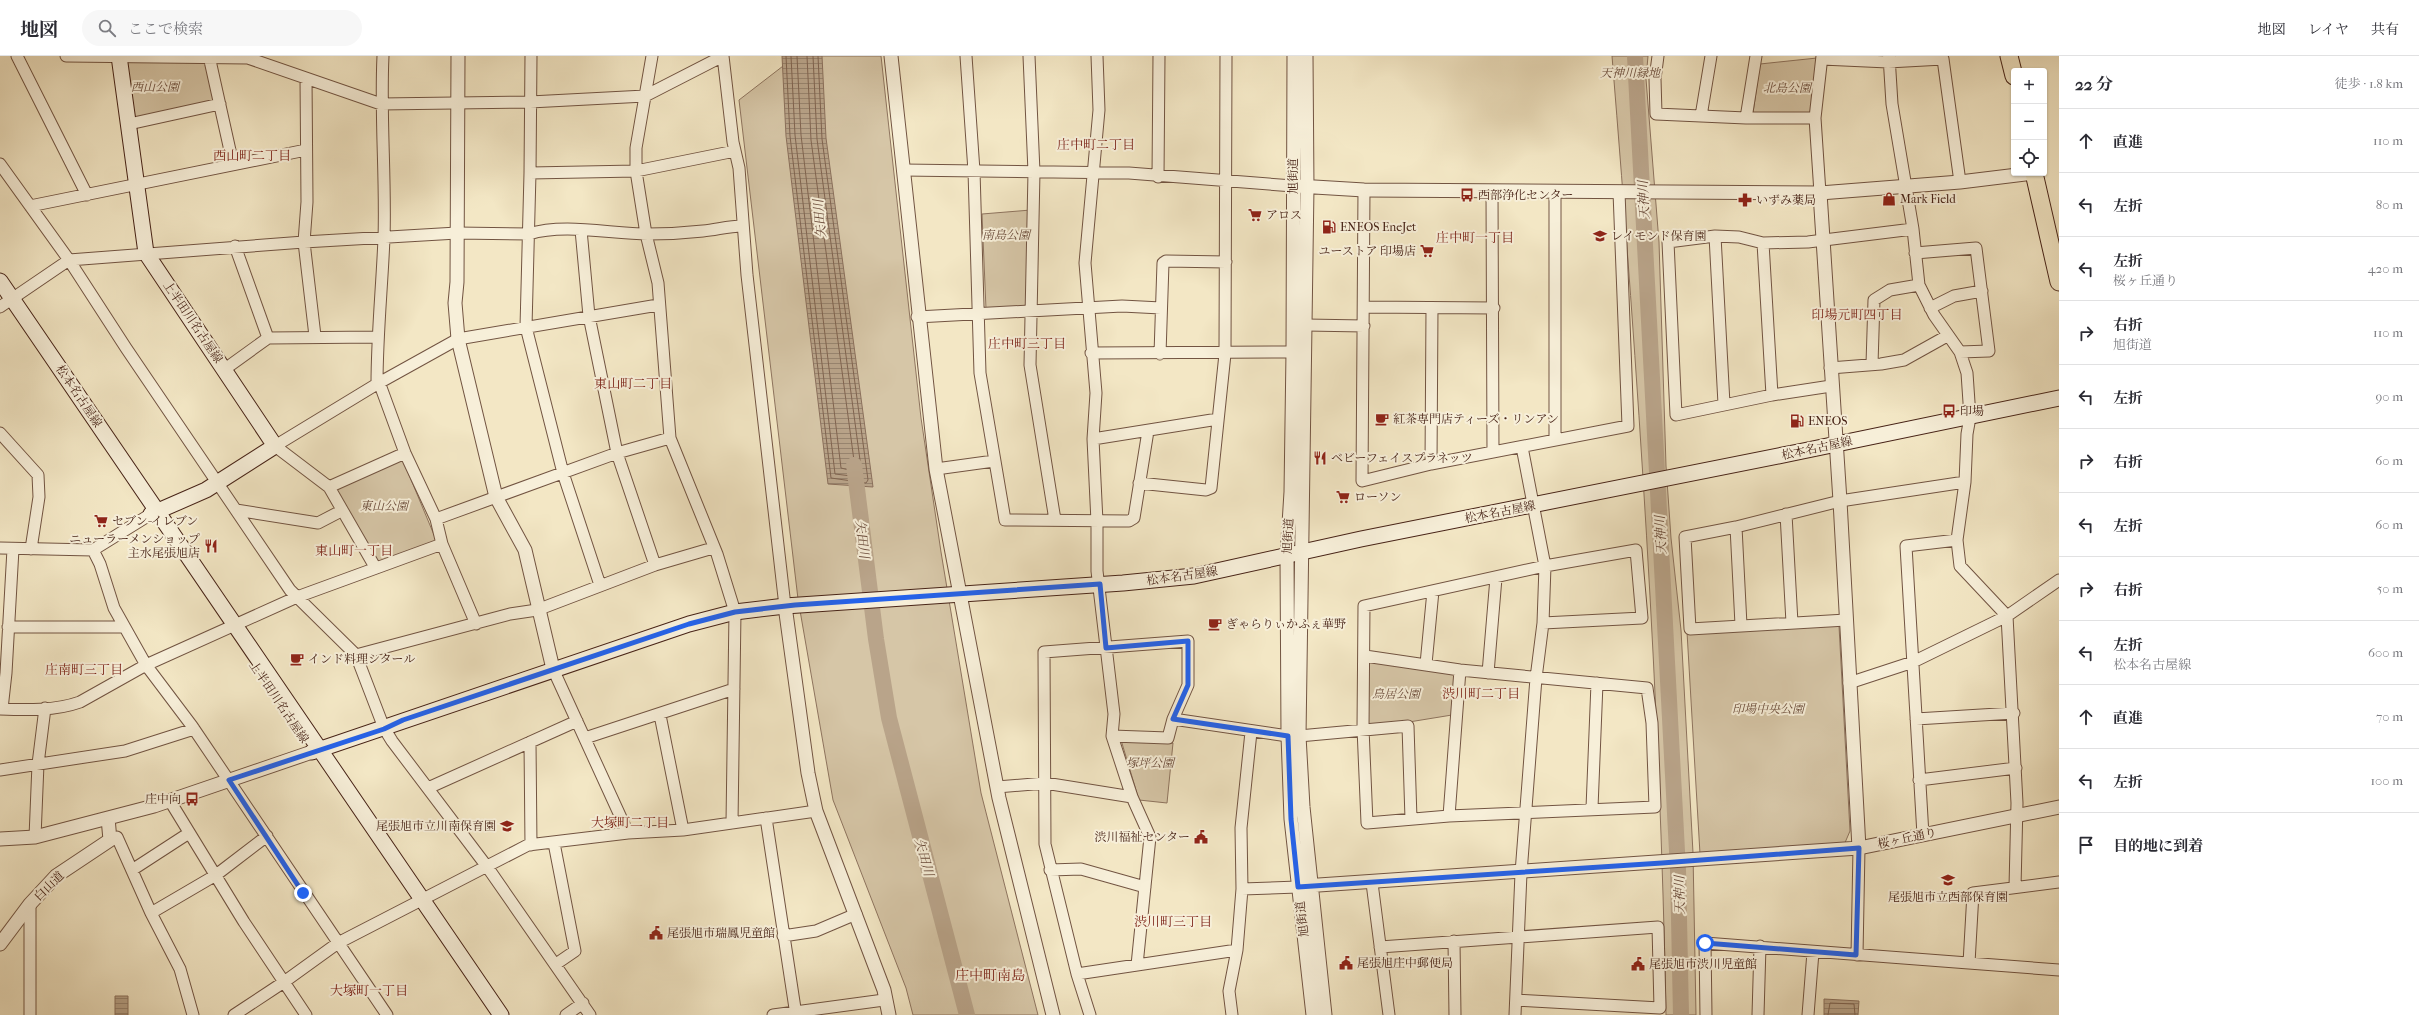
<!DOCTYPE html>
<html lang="ja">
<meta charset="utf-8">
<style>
body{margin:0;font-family:"IM FELL French Canon","Noto Serif JP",serif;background:#f7f7f7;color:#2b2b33}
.controls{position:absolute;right:12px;top:12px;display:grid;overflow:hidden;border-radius:4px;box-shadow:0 1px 3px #0004}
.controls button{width:36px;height:36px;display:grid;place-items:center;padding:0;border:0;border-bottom:1px solid #e1e1e2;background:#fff;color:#2b2b33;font:20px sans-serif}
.stop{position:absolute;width:12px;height:12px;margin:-9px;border:3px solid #2563eb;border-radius:50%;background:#fff}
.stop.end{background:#2563eb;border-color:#fff;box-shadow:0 1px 4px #0008}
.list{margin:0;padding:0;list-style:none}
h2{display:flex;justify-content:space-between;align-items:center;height:52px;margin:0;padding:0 16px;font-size:17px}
h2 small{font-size:13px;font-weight:400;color:#7c7c81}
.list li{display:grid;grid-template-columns:26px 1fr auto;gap:12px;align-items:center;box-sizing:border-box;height:64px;padding:0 16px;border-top:1px solid #e1e1e2}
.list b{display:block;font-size:15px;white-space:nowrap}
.list p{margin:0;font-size:13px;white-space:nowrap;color:#7c7c81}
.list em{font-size:13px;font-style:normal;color:#7c7c81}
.icon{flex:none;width:22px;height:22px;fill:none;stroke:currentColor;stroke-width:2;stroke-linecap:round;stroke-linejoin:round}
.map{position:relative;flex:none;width:2059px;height:959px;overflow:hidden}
header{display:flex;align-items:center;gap:24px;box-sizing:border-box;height:56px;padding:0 20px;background:#fff;border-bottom:1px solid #e1e1e2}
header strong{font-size:19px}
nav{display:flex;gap:22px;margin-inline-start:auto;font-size:14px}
.search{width:280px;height:36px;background:#f7f7f7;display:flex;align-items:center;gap:10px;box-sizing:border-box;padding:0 14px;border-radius:22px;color:#7c7c81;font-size:15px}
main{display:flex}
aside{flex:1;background:#fff}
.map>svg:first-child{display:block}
.park{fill:#d6c6a7;stroke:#8e745f}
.water{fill:url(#water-rules);stroke:#8b705c}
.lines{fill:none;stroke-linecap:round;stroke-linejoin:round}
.shore{stroke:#806450;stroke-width:1}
.river{stroke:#b9a48a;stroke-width:16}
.minor-casing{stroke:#725442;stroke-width:13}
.tertiary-casing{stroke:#725442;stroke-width:15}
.secondary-casing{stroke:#472317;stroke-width:17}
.primary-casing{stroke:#472317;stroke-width:19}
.minor{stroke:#f7efd9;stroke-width:11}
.tertiary{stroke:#f7efd9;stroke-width:13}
.secondary{stroke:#f7efd9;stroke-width:15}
.primary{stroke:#f3e7c5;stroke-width:17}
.route{stroke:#2563eb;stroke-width:5}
.labels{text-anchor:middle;stroke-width:4;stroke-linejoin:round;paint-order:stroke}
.park-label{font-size:12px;font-style:italic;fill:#6b4c3b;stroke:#f7efd9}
.street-label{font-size:12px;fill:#472317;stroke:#f7efd9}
.poi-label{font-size:12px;fill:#472317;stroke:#f7efd9;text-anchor:start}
.neighbourhood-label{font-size:13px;fill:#7a1f14;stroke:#f7efd9}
.water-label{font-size:13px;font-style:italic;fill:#694a3a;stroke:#f7efd9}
.quarter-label{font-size:14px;fill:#7a1f14;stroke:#f7efd9}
</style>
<header>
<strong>地図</strong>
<div class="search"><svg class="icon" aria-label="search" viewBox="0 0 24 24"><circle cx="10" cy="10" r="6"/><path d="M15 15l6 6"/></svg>ここで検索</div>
<nav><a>地図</a><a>レイヤ</a><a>共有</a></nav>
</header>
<main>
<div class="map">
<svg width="2059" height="959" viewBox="0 0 2059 959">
<defs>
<pattern id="water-rules" width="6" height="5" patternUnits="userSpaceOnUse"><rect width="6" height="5" fill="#b9a48a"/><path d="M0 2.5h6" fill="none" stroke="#988570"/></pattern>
</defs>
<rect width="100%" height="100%" fill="#f3e7c5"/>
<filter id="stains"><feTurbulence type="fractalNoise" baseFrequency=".005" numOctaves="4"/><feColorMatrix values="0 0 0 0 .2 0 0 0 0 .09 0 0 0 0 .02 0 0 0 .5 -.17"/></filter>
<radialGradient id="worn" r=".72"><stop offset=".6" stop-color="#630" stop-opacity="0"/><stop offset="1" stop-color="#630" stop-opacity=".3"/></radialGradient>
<path class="park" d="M796 0H881L921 362 941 496 981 737 1038 959H913L906 932 833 744 798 543 739 44Z
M1612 0H1648L1646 23 1659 186 1666 410 1671 482 1681 574 1693 797 1696 959H1666C1660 639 1638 319 1612 0Z
M1817 2 1811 58 1753 57 1760 8Z
M206 4 215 45 132 64 123 5Z
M1031 154 1026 250 986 253 982 158Z
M402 402 437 486 376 507 334 433Z
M1839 570 1850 775 1844 789 1700 798 1687 576Z
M1368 606 1457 617 1452 659 1409 666 1366 669Z
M1121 684 1173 687 1167 747 1139 744Z"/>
<path class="water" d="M782 0H822L826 82 873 431 828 428 786 80Z
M115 940H128V959H115Z
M1824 943 1859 945 1858 959H1824Z"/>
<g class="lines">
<path class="shore" d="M786 0 790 80 831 422 866 427 868 424 822 83 818 0
M791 0 795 79 835 418 860 421 862 419 817 83 813 0
M797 0 801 79 841 412 853 415 855 412 811 84 807 0
M1828 959 1830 947 1854 948 1855 959"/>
<path class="river" d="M1635 0 1678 814 1681 959
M854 409 876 583 889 662 967 959"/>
<g class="minor-casing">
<path id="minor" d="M17 0 87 139
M66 0 248 2 381 48 530 46 645 40 723 0
M209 0 233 108
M531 0 530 117 526 271 563 417 600 529
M652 0 636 92V115L646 178 658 227 670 382 717 498 735 556 732 767
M723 0 733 86 739 112 747 219 785 550
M966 0 974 115 980 317 1005 464 1129 465 1134 462 1148 375
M1029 0 1034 116 1030 309 1055 464
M1097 0 1099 54 1085 207 1096 337 1093 383 1097 466V515L1114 658 1112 680 1132 741 1150 781 1137 909
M1658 0 1655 23 1656 58 1746 62H1815
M1889 0 1892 48 1913 173 1919 229 1934 259 1960 296 1967 317 1970 361 1967 378 1965 426 1957 484 1960 510 2007 560 2017 747 2015 831
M1822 3 1888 6 1943 3 1960 126
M306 22 307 146 304 186 315 280
M1701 60 1711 0
M1746 62 1756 0
M129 68 220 48
M0 108 69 204 126 292 290 534 356 599 384 672 392 685 488 812 590 959
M903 114 1129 117 1293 130
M530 117 636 115 735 95
M1158 121 1159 0
M1364 134 1362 425 1431 408 1628 370 1619 136
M1492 135 1493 396
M1820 137 1815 62 1822 0
M30 150 306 94
M581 174 589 260 617 397 655 509
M1715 180 1724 348
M1763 187 1772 339
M235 190 268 282
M1915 197 1976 192 1989 295 1960 296
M0 251 69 204 304 186 457 177 529 178C564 167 611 178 648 178 666 178 685 177 703 175 716 174 728 170 742 170
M1364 251 1494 252
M1930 252 1954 240 1982 235
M917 261 1122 250 1161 252
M1306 269 1364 270
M1091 297 1293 296
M1160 298 1163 207 1166 205 1226 206
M1872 308 1874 244 1890 234 1919 229
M1830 312 1881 308 1904 304 1947 280
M225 313 268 282 377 281
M379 326 405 397 436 463 442 488 476 568
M377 328C377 279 382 231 384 182 386 121 380 61 383 0
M1831 330 1772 339 1676 359 1668 186 1715 180 1739 181 1763 187 1808 186 1913 173
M0 377 38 419 39 441 31 493
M1093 383 1218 363
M1555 383V135
M1431 408 1432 252
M936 413 994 405
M1139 427 1206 434 1211 432 1225 298 1226 0
M329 431 405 397
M236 454 318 467 341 455
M1786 458 1792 567
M436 463 617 397 670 382
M1736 471 1741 569
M0 492 93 494 151 458
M93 494 100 508 114 552 146 609 192 670 387 959
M375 511 329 431 275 390 377 328 458 283 658 249
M1846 564 1690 573 1685 481 1736 471 1840 445 1965 426
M8 571H124
M356 599 510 558 537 554 655 509 713 492
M1365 600 1460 614 1647 632 1652 667 1655 751 1449 760 1367 767 1363 672 1364 550 1545 510 1636 494 1642 562 1543 567
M1426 608 1433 535
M553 613 628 777
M1488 617 1496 522
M1849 627 1913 606 2007 560 2059 524
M0 653C26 654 55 655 80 646L146 609 297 541 442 488
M2 653 6 617 13 493
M660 659 683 774
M1173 663 1288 680
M1916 663 2014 657
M1299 680 1408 670 1411 763
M585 682 734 633
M530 686 531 789
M0 714 125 695 194 673
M1919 724 2016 712
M997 731 1045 727 1132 741
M428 732 577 665
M170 745 244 866 306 959
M1592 752 1597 627
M1449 760 1460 614
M766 762 796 959
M1923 779 1906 490 1957 484
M35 781 38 708 45 652
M110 784 117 781 151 857 180 913 193 959
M554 787 575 895 556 908
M132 814 189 777
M1050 814 1081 813 1145 831
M1372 827 1389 959
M1242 833 1298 831
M151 857 216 819 267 780
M783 880 816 875 856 858
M1454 885 1455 959
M1380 891 1658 871 1660 952 1516 944
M1857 899 1859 792
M1969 907 1973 837 2059 826
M1077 918 1237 894
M30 959V848
M234 959 284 926 338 887 528 789 628 777 683 774 816 755
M566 959 583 947
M773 959 884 944
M1090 959 1077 918 1045 788 1044 596 1188 585V629L1173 663 1168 682 1112 680
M1232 959 1229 935 1237 894 1242 833 1241 772 1251 676
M1515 959 1521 817 1536 622 1543 567 1545 510 1522 391
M1706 959 1705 887 2059 914
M1758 959 1760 890
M1808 959 1813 896"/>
</g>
<g class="tertiary-casing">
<path id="tertiary" d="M458 0 457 226 455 247 458 283 496 441 525 494 553 613
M891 0 936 413 999 742 1053 959
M1294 0 1293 296 1291 436 1287 500 1288 680 1291 763 1313 959
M1306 0 1307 131 1299 680 1303 751 1325 959
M1298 130 1364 134 1820 137 1960 126 2034 117
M1820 137 1840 445 1859 792
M785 550 808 717 816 755 884 934 889 959
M0 783 35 781 154 750 312 696
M1304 830 1859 792 2059 751
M0 888 30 848 56 820 110 784 108 762"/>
</g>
<g class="secondary-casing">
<path id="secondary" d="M119 0 146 197 275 390 206 434 151 458
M0 225 501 959
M312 696 689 568 735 556 785 550 1123 527 1194 520 1361 483 1798 396 2059 342"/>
</g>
<g class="primary-casing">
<path id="primary" d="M2009 0 2014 20
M2034 117 2059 226"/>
</g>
<use href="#minor" class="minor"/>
<use href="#tertiary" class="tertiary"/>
<use href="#secondary" class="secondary"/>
<use href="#primary" class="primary"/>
</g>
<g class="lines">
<path class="route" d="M303 837 229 724 384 673 403 664 689 568 735 556 795 549 1100 528 1106 592 1188 585V629L1173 663 1288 680 1291 763 1298 831 1662 807 1859 792 1856 899 1705 887"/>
</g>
<defs>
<g id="bus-bare" transform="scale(1.08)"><path d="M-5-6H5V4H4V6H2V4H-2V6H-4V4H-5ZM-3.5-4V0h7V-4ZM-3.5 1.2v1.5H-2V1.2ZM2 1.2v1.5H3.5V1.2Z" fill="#8f2418" stroke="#f7efd9" stroke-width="2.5" paint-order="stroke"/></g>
<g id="shop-bare" transform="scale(1.08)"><path d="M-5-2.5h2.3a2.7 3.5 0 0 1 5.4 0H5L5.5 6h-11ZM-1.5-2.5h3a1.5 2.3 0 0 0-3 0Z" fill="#8f2418" stroke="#f7efd9" stroke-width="2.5" paint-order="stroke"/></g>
<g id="pharmacy-bare" transform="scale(1.08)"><path d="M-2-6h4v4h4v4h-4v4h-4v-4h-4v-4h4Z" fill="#8f2418" stroke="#f7efd9" stroke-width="2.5" paint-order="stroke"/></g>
<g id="supermarket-bare" transform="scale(1.08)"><path d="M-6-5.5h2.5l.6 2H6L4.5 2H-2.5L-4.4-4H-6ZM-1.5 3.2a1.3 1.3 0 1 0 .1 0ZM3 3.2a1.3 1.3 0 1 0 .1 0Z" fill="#8f2418" stroke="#f7efd9" stroke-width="2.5" paint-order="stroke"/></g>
<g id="fuel-bare" transform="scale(1.08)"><path d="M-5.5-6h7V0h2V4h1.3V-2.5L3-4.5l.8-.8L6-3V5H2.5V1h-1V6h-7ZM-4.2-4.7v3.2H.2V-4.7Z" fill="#8f2418" stroke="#f7efd9" stroke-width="2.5" paint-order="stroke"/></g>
<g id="school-bare" transform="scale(1.08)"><path d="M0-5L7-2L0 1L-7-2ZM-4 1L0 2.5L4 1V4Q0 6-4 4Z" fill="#8f2418" stroke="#f7efd9" stroke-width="2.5" paint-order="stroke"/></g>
<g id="cafe-bare" transform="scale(1.08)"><path d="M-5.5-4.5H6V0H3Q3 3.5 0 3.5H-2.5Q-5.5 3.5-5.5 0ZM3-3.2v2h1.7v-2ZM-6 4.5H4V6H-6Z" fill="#8f2418" stroke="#f7efd9" stroke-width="2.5" paint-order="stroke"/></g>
<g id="restaurant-bare" transform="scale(1.08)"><path d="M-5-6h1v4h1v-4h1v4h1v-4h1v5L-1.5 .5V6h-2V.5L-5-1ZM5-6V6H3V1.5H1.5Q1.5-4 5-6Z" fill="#8f2418" stroke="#f7efd9" stroke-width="2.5" paint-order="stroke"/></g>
<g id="civic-bare" transform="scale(1.08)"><path d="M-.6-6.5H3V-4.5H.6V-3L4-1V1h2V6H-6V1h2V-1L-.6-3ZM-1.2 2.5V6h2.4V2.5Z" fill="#8f2418" stroke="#f7efd9" stroke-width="2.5" paint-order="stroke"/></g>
</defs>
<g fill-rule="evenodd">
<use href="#bus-bare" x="1467" y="139"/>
<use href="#shop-bare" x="1889" y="143"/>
<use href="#pharmacy-bare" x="1745" y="144"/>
<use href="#supermarket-bare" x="1255" y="159"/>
<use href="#fuel-bare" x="1329" y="171"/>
<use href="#school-bare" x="1600" y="180"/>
<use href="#supermarket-bare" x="1427" y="195"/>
<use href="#bus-bare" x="1949" y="355"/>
<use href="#cafe-bare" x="1382" y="363"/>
<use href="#fuel-bare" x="1797" y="365"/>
<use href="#restaurant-bare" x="1320" y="402"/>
<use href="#supermarket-bare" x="1343" y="441"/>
<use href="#supermarket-bare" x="101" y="465"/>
<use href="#restaurant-bare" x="211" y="490"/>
<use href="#cafe-bare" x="1215" y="568"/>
<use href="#cafe-bare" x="297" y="603"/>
<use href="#bus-bare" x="192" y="743"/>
<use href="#school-bare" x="507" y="770"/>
<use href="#civic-bare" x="1201" y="781"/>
<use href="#school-bare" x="1948" y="824"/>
<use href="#civic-bare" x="656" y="877"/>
<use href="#civic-bare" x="1346" y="907"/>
<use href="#civic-bare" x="1638" y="908"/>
</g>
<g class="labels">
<g class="park-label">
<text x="1630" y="21">天神川緑地</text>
<text x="155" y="35">西山公園</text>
<text x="1787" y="36">北島公園</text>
<text x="1006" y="183">南島公園</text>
<text x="384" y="454">東山公園</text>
<text x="1396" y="642">鳥居公園</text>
<text x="1768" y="657">印場中央公園</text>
<text x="1150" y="711">塚坪公園</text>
</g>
<g class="street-label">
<text transform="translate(1293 120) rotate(-90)" y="4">旭街道</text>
<text transform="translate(193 266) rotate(56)" y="4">上半田川名古屋線</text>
<text transform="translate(79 340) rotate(56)" y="4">松本名古屋線</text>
<text transform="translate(1817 392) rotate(-12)" y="4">松本名古屋線</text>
<text transform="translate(1500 456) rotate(-11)" y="4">松本名古屋線</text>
<text transform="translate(1288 480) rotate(-87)" y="4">旭街道</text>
<text transform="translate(1182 520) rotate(-8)" y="4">松本名古屋線</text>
<text transform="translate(279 646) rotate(56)" y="4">上半田川名古屋線</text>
<text transform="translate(1907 782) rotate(-12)" y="4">桜ヶ丘通り</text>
<text transform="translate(49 830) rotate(-44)" y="4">白山道</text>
<text transform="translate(1302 863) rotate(-97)" y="4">旭街道</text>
</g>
<g class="poi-label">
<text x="1478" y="143">西部浄化センター</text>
<text x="1900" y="147">Mark Field</text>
<text x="1756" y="148">いずみ薬局</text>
<text x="1266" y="163">アロス</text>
<text x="1340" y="175">ENEOS EneJet</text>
<text x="1611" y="184">レイモンド保育園</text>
<text x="1416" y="199" text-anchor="end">ユーストア 印場店</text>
<text x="1960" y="359">印場</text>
<text x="1393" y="367">紅茶専門店ティーズ・リンアン</text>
<text x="1808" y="369">ENEOS</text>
<text x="1331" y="406">ベビーフェイスプラネッツ</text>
<text x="1354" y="445">ローソン</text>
<text x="112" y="469">セブン-イレブン</text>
<text x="200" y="487" text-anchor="end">ニューラーメンショップ<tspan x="200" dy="14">主水尾張旭店</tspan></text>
<text x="1226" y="572">ぎゃらりぃかふぇ華野</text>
<text x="308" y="607">インド料理シタール</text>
<text x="181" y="747" text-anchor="end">庄中向</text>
<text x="496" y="774" text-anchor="end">尾張旭市立川南保育園</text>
<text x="1190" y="785" text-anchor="end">渋川福祉センター</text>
<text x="1948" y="845" text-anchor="middle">尾張旭市立西部保育園</text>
<text x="667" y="881">尾張旭市瑞鳳児童館</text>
<text x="1357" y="911">尾張旭庄中郵便局</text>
<text x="1649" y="912">尾張旭市渋川児童館</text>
</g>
<g class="neighbourhood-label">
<text x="1096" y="93">庄中町二丁目</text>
<text x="252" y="104">西山町二丁目</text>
<text x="1475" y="186">庄中町一丁目</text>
<text x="1857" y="263">印場元町四丁目</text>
<text x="1027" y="292">庄中町三丁目</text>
<text x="633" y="332">東山町二丁目</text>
<text x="354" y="499">東山町一丁目</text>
<text x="84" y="618">庄南町三丁目</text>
<text x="1481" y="642">渋川町二丁目</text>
<text x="630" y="771">大塚町二丁目</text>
<text x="1173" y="870">渋川町三丁目</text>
<text x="369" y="939">大塚町一丁目</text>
</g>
<g class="water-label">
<text transform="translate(1643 144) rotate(-93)" y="5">天神川</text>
<text transform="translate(819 163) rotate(-95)" y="5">矢田川</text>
<text transform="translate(1660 479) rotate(-93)" y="5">天神川</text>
<text transform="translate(863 483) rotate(83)" y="5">矢田川</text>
<text transform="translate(925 801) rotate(75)" y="5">矢田川</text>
<text transform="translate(1679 839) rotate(-91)" y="5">天神川</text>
</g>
<g class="quarter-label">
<text x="990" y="924">庄中町南島</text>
</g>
</g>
<rect width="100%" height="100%" filter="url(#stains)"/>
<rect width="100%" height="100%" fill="url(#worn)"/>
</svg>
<div class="controls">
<button>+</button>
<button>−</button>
<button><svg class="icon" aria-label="locate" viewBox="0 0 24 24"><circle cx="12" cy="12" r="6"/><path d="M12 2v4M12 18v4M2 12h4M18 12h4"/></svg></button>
</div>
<div class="stop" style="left:1705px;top:887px"></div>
<div class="stop end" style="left:303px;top:837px"></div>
</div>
<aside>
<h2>22 分<small>徒歩 · 1.8 km</small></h2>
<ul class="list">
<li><svg class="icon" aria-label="ahead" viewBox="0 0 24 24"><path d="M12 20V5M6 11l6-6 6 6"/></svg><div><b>直進</b></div><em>110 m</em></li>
<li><svg class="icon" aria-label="left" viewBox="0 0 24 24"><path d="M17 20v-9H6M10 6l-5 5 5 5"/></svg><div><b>左折</b></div><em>80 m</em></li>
<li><svg class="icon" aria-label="left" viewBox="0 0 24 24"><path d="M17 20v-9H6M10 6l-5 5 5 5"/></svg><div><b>左折</b><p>桜ヶ丘通り</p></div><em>420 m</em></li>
<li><svg class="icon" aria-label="right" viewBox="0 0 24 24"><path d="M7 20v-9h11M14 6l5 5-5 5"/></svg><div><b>右折</b><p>旭街道</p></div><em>110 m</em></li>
<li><svg class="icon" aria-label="left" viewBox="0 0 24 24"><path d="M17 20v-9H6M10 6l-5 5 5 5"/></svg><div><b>左折</b></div><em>90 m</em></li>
<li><svg class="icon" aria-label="right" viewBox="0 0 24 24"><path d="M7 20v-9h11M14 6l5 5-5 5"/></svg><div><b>右折</b></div><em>60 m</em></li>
<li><svg class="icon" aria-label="left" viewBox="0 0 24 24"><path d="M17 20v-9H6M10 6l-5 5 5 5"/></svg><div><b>左折</b></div><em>60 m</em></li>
<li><svg class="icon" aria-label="right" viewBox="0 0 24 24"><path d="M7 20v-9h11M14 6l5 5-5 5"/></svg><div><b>右折</b></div><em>50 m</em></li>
<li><svg class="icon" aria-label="left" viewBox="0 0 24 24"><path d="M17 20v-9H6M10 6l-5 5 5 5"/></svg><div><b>左折</b><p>松本名古屋線</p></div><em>600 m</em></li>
<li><svg class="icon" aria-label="ahead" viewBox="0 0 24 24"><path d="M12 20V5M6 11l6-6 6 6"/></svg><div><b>直進</b></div><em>70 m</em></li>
<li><svg class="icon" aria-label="left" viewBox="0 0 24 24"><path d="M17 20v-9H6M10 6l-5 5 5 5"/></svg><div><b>左折</b></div><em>100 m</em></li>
<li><svg class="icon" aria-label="arrive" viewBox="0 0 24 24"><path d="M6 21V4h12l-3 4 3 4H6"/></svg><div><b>目的地に到着</b></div></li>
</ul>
</aside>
</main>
